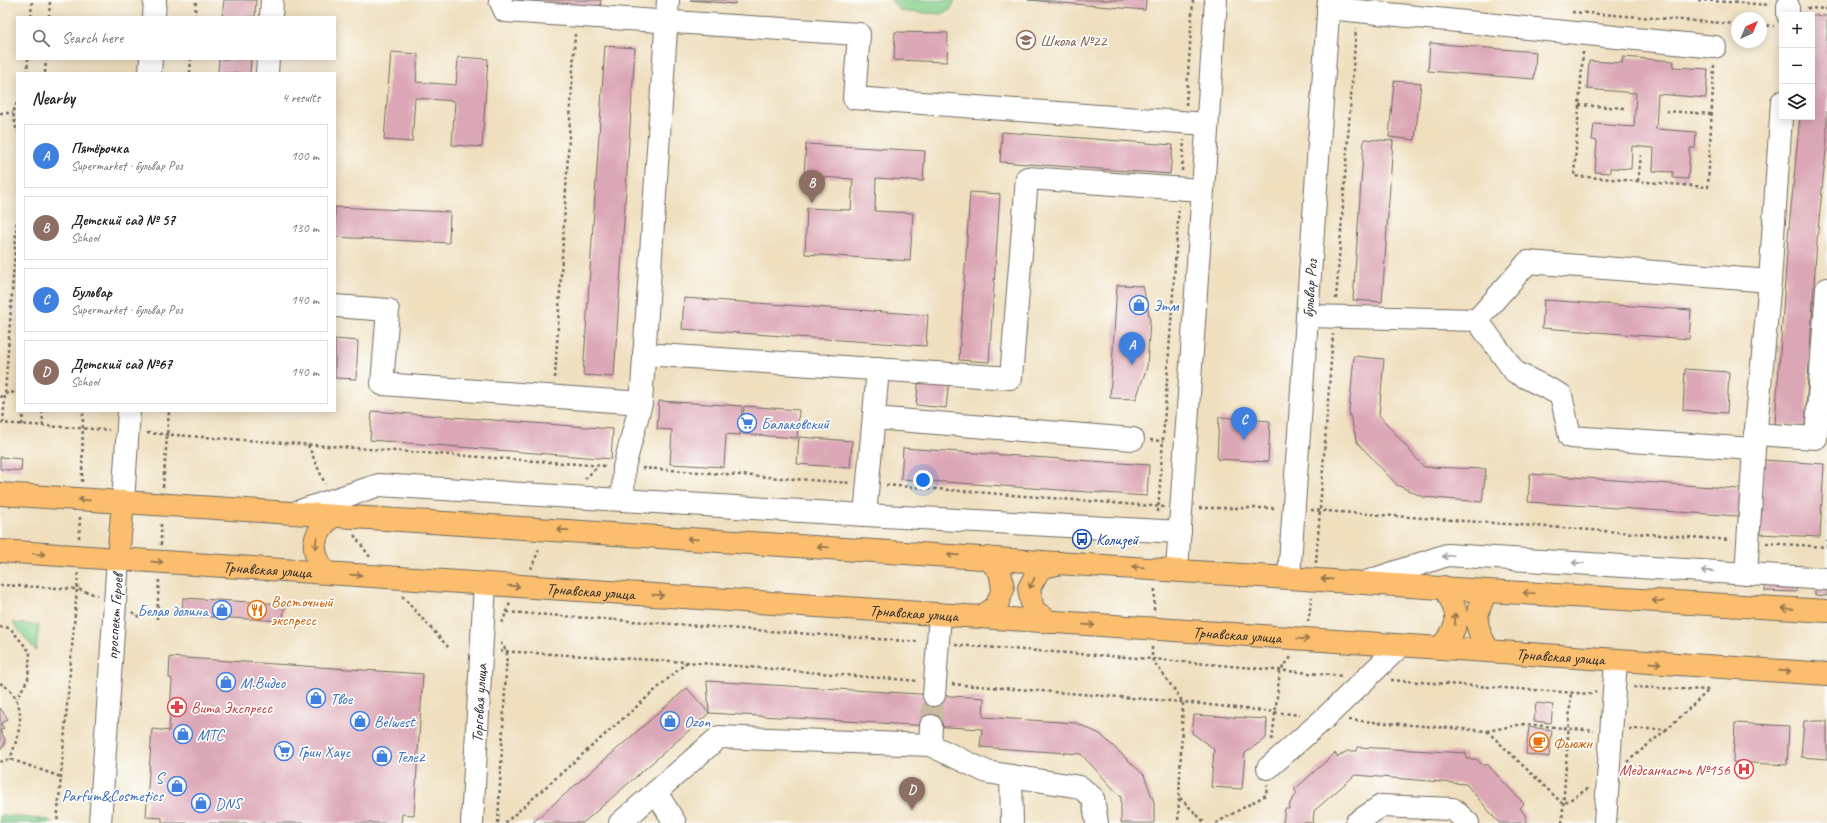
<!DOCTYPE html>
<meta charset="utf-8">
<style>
body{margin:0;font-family:Caveat,sans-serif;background:#f6f6f6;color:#202124}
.controls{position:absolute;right:12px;top:12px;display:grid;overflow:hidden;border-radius:0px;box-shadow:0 2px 10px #0003}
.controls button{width:36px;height:36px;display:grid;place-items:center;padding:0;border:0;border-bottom:1px solid #e0e0e0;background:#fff;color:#202124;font:20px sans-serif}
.compass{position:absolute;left:1731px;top:12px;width:36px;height:36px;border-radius:50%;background:#fff;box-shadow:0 2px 10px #0003;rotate:44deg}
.you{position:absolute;left:923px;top:480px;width:14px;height:14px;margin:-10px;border:3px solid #fff;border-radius:50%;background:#1a73e8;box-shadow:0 0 0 6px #1a73e833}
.badge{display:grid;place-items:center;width:26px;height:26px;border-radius:50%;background:#b45309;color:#fff;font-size:13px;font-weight:700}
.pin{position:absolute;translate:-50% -33px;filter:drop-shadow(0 1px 2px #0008)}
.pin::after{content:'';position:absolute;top:21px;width:14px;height:12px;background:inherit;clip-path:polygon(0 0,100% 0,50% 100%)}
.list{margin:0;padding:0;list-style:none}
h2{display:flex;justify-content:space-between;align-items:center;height:52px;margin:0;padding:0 16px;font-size:17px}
h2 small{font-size:13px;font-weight:400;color:#757577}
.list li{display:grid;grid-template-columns:26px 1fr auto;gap:12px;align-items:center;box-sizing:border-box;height:64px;margin:0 8px 8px;padding:0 8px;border:1px solid #e0e0e0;border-radius:0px}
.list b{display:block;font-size:15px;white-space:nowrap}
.list p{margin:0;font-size:13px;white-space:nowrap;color:#757577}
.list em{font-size:13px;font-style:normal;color:#757577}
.icon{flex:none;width:22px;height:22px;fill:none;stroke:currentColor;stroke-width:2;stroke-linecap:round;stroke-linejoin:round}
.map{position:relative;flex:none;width:1827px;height:823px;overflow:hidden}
.search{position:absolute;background:#fff;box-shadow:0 2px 10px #0003;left:16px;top:16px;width:320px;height:44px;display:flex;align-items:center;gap:10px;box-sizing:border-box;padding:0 14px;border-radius:0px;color:#757577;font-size:15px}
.panel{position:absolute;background:#fff;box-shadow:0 2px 10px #0003;left:16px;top:72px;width:320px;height:340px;border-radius:0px}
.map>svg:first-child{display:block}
.green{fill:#84ce8b;stroke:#587c5b}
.building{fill:#dba6b5}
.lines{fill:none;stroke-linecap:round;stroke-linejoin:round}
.minor-tunnel{stroke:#c8bba1;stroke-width:22;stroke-dasharray:22 11;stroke-linecap:butt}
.minor-casing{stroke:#706a5f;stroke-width:24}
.major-casing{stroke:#706a5f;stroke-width:24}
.path{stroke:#706a5f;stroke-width:2.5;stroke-dasharray:3 3;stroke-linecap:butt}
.minor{stroke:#fff;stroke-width:22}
.major{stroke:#fbbe6e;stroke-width:22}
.oneway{stroke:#93744c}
.oneway2{stroke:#a0a0a0}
.labels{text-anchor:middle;stroke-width:3.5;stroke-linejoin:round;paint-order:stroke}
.education-label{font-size:16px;fill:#785e54;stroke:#fdfcf7;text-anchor:start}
.street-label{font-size:16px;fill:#2b2b2b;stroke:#fdfcf7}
.shop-label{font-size:16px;fill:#366cbe;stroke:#fdfcf7;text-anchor:start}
.transit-label{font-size:16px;fill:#164399;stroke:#fdfcf7;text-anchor:start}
.food-label{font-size:16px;fill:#c56008;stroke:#fdfcf7;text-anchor:start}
.health-label{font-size:16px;fill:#be3a42;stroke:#fdfcf7;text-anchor:start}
</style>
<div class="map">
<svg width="1827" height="823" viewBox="0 0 1827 823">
<rect width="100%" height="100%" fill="#fdfcf7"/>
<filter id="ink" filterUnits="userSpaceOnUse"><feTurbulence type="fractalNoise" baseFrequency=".025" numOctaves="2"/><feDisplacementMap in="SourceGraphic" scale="8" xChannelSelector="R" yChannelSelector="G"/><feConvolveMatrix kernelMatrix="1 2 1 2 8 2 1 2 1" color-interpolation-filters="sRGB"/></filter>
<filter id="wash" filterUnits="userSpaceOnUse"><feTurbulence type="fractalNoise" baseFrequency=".012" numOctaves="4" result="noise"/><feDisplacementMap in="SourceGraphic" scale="16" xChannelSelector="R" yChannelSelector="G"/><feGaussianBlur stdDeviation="0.9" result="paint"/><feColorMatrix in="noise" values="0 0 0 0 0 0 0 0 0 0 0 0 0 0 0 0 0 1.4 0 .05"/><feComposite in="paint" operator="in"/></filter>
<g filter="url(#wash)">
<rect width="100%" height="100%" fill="#efdfbf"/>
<path class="green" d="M891 0H955L950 10 942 14 907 12 899 10Z
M13 623 39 625 36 651Z
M0 815 49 820 53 823H0Z"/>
<g id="blocks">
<path class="building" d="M224 0H256L255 17H222Z
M514 0H601L600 9 514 2Z
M690 0H735V4Z
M1028 0H1146L1145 10Z
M1812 15 1827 16V140L1817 240 1805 426 1775 424 1788 238 1800 117H1812Z
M895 32 948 33 947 62 894 60Z
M1430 43 1536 52 1534 79 1428 71Z
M605 46 635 48 614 377 583 375Z
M391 52 418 54 416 82 456 85 458 57 488 59 482 147 452 145 455 101 415 98 412 142 384 140Z
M1623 57 1674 61 1673 67 1708 69 1706 98 1658 94 1656 129 1696 132 1695 148H1690L1688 179 1673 178V172L1653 171 1654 148 1632 146 1631 169 1610 168V173L1595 172 1597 141 1592 140 1594 124 1634 127 1636 93 1587 89 1589 61 1622 63Z
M219 59H251L250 73H218Z
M1394 81 1421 83 1415 140 1389 137Z
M1002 132 1173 145 1170 174 1000 162Z
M1364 139 1393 141 1382 302 1353 300Z
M806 144 925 151 923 181 876 178 875 211 913 213 910 261 805 254 807 208 851 210 853 179 804 176Z
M970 192 1000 194 989 362 959 360Z
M335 207 450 212 449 243 335 237Z
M1117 285 1143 286 1150 320 1147 367 1136 399 1110 398Z
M684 298 928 315 926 346 682 329Z
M1544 300 1691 310 1689 339 1542 328Z
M335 339 358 341 356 379 335 378Z
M1354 356 1384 359 1379 415 1424 467 1486 469 1482 502 1423 497 1397 485 1357 442 1349 412Z
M1685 369 1729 372 1727 413 1683 410Z
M919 377 949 380 946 408 916 405Z
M659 401 742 406 740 435 726 434 724 467 670 464 672 430 657 429Z
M744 406 799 410 797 438 742 434Z
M372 411 613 429 611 459 370 440Z
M1219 417 1270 421 1268 462 1217 459Z
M799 437 852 441 850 468 797 464Z
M903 448 1149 465 1147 496 901 479Z
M0 457 22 459 21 471 0 469Z
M1764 460 1824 464 1820 537 1760 534Z
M1530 474 1740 489 1738 516 1528 502Z
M1766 576 1797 579 1796 592 1765 591Z
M1816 582 1827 583V596L1815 595Z
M183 598 284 604 283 621 182 615Z
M170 657 423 674 414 815 402 814 401 823H162V818L146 817 152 729 169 731 172 679 169 678Z
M707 681 984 698 983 717 1076 723 1100 734 1144 775 1154 802V823H1121V797L1081 754 980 747 982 729 709 713Z
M687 688 709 713 583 823H532Z
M1536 703 1553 705 1551 723 1534 721Z
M0 708 8 719 1 724 4 728 0 731 5 739 4 746 0 749Z
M1194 715 1267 719 1266 738 1245 753 1242 789 1211 787 1214 749 1192 733Z
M1804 721H1827V759L1801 757Z
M1735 723 1789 726 1787 765 1733 762Z
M1529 727 1552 730 1549 757 1526 754Z
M1358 747 1466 753V759H1476L1484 766 1487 764 1524 804 1520 808 1525 815 1526 823H1499L1466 784 1355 775 1314 811 1313 823H1283L1285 809H1289L1290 803 1297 793 1294 790 1335 753 1338 757 1347 751H1357Z"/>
</g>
</g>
<g filter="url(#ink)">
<use href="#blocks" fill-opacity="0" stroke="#706a5f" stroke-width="1"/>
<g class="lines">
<path class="minor-tunnel" d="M931 726 934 695"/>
<g class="minor-casing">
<g id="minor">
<path d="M500 0 505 11 859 34 854 98 1207 124"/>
<path d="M1328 8 1715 47"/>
<path d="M1788 15V6"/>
<path d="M154 17 155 0"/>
<path d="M271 17 272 0"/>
<path d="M150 73 151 59"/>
<path d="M267 73 268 59"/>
<path d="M335 306 388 310 382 384 641 403"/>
<path d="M1307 316 1477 320 1515 372 1561 395 1570 437 1754 449"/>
<path d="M1477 320 1528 262 1770 281"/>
<path d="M644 354 1011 378 1027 178 1202 190"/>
<path d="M874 418 1133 439"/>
<path d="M1755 434 1816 438 1827 289"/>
<path d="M623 500 624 467 641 403 668 0"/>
<path d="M123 502 129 411"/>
<path d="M294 513 379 485 865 515 1180 532"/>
<path d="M865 515 878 369"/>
<path d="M1177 570 1216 0"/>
<path d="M1746 574 1754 449 1770 281 1782 102"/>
<path id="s1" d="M1289 577 1329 0"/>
<path d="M1366 582 1447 555 1827 579"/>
<path d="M934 695 940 615"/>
<path d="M930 745 931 726"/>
<path d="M1268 768 1325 718 1400 646"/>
<path d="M1011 776 1012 823"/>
<path d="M656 792 675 823"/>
<path id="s2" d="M100 823 118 559"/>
<path id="s3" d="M472 823 485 584"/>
<path d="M620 823 719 737 930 745 987 772 1080 787 1093 798 1097 823"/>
<path d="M1356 823 1381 806 1453 809 1468 823"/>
<path d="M1605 823 1616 660"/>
</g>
</g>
<g class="major-casing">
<g id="major">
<path d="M0 494 1487 591 1827 611"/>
<path id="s4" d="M0 551 1827 674"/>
<path d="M118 559 123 502"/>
<path d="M325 572C309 550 312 535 332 516"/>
<path d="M1487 591C1473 615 1474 627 1489 651"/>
<path d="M981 617 996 607 1003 589 1000 571 987 558"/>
<path d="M1050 622 1033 610 1029 588 1040 568 1060 563"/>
<path d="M1440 648C1462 624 1460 615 1444 587"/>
</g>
</g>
<path class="path" d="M1698 0 1770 5
M1807 8 1827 9
M1572 12 1737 24
M31 17 32 0
M49 17 50 0
M195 17 196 0
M1761 25 1774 26
M1583 52 1574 176 1708 187 1714 65
M27 73 28 59
M45 73 46 59
M190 73 191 59
M17 103 13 113 17 132
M1186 105 1193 0
M1579 105 1625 108
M1666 111 1712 114
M0 113H13
M1182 171 1184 140
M1638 181 1641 155
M1336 299 1356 29
M555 378 575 34
M0 397 9 393 17 392
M42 411 43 426
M0 423 109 430
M3 423 17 220
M22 425 23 411
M147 433 605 466
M1150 440 1163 441
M308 445 325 484
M642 468 851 483
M585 479 598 466
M82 482 83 411
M886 485 1164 507
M163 487 169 411
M1199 508H1276
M1311 510 1731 540
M1158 512 1179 206
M354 535 370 557
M79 538 80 517
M1766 543 1827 547
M161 545V522
M1827 547V540
M1316 563 1333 334
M531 569 540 547
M78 573 77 589 97 595
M0 585 77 589 57 823
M402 596 449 648
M1154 610 1155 587
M132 612 139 617
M507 612 920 642
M157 619 159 580
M1308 622 1312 597
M502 623 510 603
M0 627 10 628 30 652 28 679 17 698
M955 645 1152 659 1343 676
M1152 647V659L1183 702 1178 823
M500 651 687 662 918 681
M1391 680 1591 694 1596 692
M0 683C30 700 20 732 10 759
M952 684 1183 702 1300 715
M1349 720 1487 731 1523 724 1594 731
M1629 729H1667L1709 690 1632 687
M1487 731 1563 804 1589 788
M1272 740 1280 671 1292 656
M0 762 10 759 61 777
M1627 762 1667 729
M1180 798 1205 823
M498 823 507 652 501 643
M505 823 687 662
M1216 823 1266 795 1267 785
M1562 823 1571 692"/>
<use href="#minor" class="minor"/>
<use href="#major" class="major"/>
</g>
<defs><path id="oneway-shaft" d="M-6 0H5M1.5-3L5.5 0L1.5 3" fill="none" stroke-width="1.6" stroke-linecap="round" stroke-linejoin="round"/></defs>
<g class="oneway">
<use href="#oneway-shaft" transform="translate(84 500) rotate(-176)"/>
<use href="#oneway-shaft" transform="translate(563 530) rotate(-176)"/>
<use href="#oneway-shaft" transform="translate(693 539) rotate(-176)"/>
<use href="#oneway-shaft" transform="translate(316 543) rotate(97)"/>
<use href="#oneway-shaft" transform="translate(823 547) rotate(-176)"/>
<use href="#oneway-shaft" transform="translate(39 554) rotate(4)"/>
<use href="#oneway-shaft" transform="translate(953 555) rotate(-176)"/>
<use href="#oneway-shaft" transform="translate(157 562) rotate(4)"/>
<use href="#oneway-shaft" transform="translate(1138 567) rotate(-176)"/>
<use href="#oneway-shaft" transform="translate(356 575) rotate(4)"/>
<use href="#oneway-shaft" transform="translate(1327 579) rotate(-176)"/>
<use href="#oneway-shaft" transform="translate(1032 583) rotate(116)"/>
<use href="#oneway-shaft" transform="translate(514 586) rotate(4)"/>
<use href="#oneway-shaft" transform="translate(1529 593) rotate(-177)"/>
<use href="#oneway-shaft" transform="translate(658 595) rotate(4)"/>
<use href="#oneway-shaft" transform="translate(1658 601) rotate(-177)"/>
<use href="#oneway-shaft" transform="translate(1788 609) rotate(-177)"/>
<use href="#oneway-shaft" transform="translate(1455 619) rotate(-89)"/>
<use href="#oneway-shaft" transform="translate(1089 625) rotate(4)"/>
<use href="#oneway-shaft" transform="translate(1303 639) rotate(4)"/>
<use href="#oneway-shaft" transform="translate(1655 663) rotate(4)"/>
<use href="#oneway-shaft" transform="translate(1785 671) rotate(4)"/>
</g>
<g class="oneway2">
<use href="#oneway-shaft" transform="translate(1448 556) rotate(173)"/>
<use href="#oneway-shaft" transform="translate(1578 563) rotate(-176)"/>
<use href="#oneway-shaft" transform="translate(1707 571) rotate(-176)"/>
</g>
</g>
<defs>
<g id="school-ring" transform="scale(1)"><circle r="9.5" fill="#fdfcf7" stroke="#8d6e63" stroke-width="1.5"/><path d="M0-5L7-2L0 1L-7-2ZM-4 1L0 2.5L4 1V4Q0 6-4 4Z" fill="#8d6e63"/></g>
<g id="shop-ring" transform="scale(1)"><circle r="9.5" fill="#fdfcf7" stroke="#3f7fe0" stroke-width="1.5"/><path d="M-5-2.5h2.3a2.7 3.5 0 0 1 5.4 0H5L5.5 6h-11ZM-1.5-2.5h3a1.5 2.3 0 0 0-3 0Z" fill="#3f7fe0"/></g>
<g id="supermarket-ring" transform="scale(1)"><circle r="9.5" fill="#fdfcf7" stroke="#3f7fe0" stroke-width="1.5"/><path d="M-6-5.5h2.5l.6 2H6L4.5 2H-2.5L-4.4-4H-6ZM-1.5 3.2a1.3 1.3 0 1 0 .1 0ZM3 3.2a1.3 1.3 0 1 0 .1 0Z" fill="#3f7fe0"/></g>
<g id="bus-ring" transform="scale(1)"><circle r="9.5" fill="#fdfcf7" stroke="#1a4fb4" stroke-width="1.5"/><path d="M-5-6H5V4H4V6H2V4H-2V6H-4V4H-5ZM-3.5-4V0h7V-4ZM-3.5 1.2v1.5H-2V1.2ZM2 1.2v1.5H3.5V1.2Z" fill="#1a4fb4"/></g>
<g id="restaurant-ring" transform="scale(1)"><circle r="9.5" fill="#fdfcf7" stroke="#e8710a" stroke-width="1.5"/><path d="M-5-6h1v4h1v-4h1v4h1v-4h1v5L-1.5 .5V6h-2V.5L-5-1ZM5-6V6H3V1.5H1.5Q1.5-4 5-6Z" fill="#e8710a"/></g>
<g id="pharmacy-ring" transform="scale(1)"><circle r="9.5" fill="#fdfcf7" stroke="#e0444e" stroke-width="1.5"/><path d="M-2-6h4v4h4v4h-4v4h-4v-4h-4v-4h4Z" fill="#e0444e"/></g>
<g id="cafe-ring" transform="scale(1)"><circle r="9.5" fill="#fdfcf7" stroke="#e8710a" stroke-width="1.5"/><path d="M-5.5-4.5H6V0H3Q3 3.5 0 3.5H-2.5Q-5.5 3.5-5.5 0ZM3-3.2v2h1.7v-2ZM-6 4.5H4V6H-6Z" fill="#e8710a"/></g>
<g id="hospital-ring" transform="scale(1)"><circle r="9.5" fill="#fdfcf7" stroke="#e0444e" stroke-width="1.5"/><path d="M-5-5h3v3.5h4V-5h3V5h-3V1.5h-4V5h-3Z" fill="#e0444e"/></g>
</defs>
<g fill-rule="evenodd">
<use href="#school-ring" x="1026" y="40"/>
<use href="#shop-ring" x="1139" y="305"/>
<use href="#supermarket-ring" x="747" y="423"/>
<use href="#bus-ring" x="1082" y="539"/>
<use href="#shop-ring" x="222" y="610"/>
<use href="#restaurant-ring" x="257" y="610"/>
<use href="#shop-ring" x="226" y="682"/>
<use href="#shop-ring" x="316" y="698"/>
<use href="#pharmacy-ring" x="177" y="707"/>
<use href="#shop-ring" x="360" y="721"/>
<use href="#shop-ring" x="670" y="721"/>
<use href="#shop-ring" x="183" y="734"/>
<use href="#cafe-ring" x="1539" y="742"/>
<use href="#supermarket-ring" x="284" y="751"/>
<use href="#shop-ring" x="382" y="756"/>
<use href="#hospital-ring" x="1744" y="769"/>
<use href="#shop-ring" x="177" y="786"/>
<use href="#shop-ring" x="201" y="803"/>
</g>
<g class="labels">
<g class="education-label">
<text x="1040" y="46">Школа №22</text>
</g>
<g class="street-label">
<text dy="6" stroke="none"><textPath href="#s1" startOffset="289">бульвар Роз</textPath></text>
<text dy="6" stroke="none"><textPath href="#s4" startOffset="268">Трнавская улица</textPath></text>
<text dy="6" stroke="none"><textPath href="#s4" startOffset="592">Трнавская улица</textPath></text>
<text dy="6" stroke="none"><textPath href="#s4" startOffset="916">Трнавская улица</textPath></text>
<text dy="6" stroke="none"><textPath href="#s2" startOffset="207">проспект Героев</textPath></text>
<text dy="6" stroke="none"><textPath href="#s4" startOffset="1240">Трнавская улица</textPath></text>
<text dy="6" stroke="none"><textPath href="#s4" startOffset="1564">Трнавская улица</textPath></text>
<text dy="6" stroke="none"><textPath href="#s3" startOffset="120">Торговая улица</textPath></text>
</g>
<g class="shop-label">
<text x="1153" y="311">Этм</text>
<text x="761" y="429">Балаковский</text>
<text x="208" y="616" text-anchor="end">Белая долина</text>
<text x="240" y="688">М.Видео</text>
<text x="330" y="704">Твое</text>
<text x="374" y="727">Belwest</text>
<text x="684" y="727">Ozon</text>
<text x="197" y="740">МТС</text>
<text x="298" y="757">Грин Хаус</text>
<text x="396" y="762">Теле2</text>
<text x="163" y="783" text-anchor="end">S<tspan x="163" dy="18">Parfum&amp;Cosmetics</tspan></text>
<text x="215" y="809">DNS</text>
</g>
<g class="transit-label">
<text x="1096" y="545">Колизей</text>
</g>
<g class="food-label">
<text x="271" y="607">Восточный<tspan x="271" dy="18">экспресс</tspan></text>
<text x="1553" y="748">Фьюжн</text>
</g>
<g class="health-label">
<text x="191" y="713">Вита Экспресс</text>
<text x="1730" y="775" text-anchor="end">Медсанчасть №156</text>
</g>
</g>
</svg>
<div class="controls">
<button>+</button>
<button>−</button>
<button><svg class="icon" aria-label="layers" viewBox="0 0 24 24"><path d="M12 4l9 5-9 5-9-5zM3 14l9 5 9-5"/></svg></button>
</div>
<svg class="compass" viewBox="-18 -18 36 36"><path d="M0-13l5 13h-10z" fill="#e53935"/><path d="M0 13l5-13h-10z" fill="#757577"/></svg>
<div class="you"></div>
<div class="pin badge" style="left:1132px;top:365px;background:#3f7fe0">A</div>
<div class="pin badge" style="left:812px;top:203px;background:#8d6e63">B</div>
<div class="pin badge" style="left:1244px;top:440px;background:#3f7fe0">C</div>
<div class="pin badge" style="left:912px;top:810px;background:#8d6e63">D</div>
<div class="search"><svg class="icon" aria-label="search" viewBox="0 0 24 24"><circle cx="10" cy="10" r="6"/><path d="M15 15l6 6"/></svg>Search here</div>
<section class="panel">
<h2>Nearby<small>4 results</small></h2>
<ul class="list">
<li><span class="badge" style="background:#3f7fe0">A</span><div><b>Пятёрочка</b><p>Supermarket · бульвар Роз</p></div><em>100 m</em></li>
<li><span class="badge" style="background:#8d6e63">B</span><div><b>Детский сад № 57</b><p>School</p></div><em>130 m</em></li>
<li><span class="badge" style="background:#3f7fe0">C</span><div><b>Бульвар</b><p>Supermarket · бульвар Роз</p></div><em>140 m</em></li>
<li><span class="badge" style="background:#8d6e63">D</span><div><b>Детский сад №67</b><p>School</p></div><em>140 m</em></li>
</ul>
</section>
</div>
